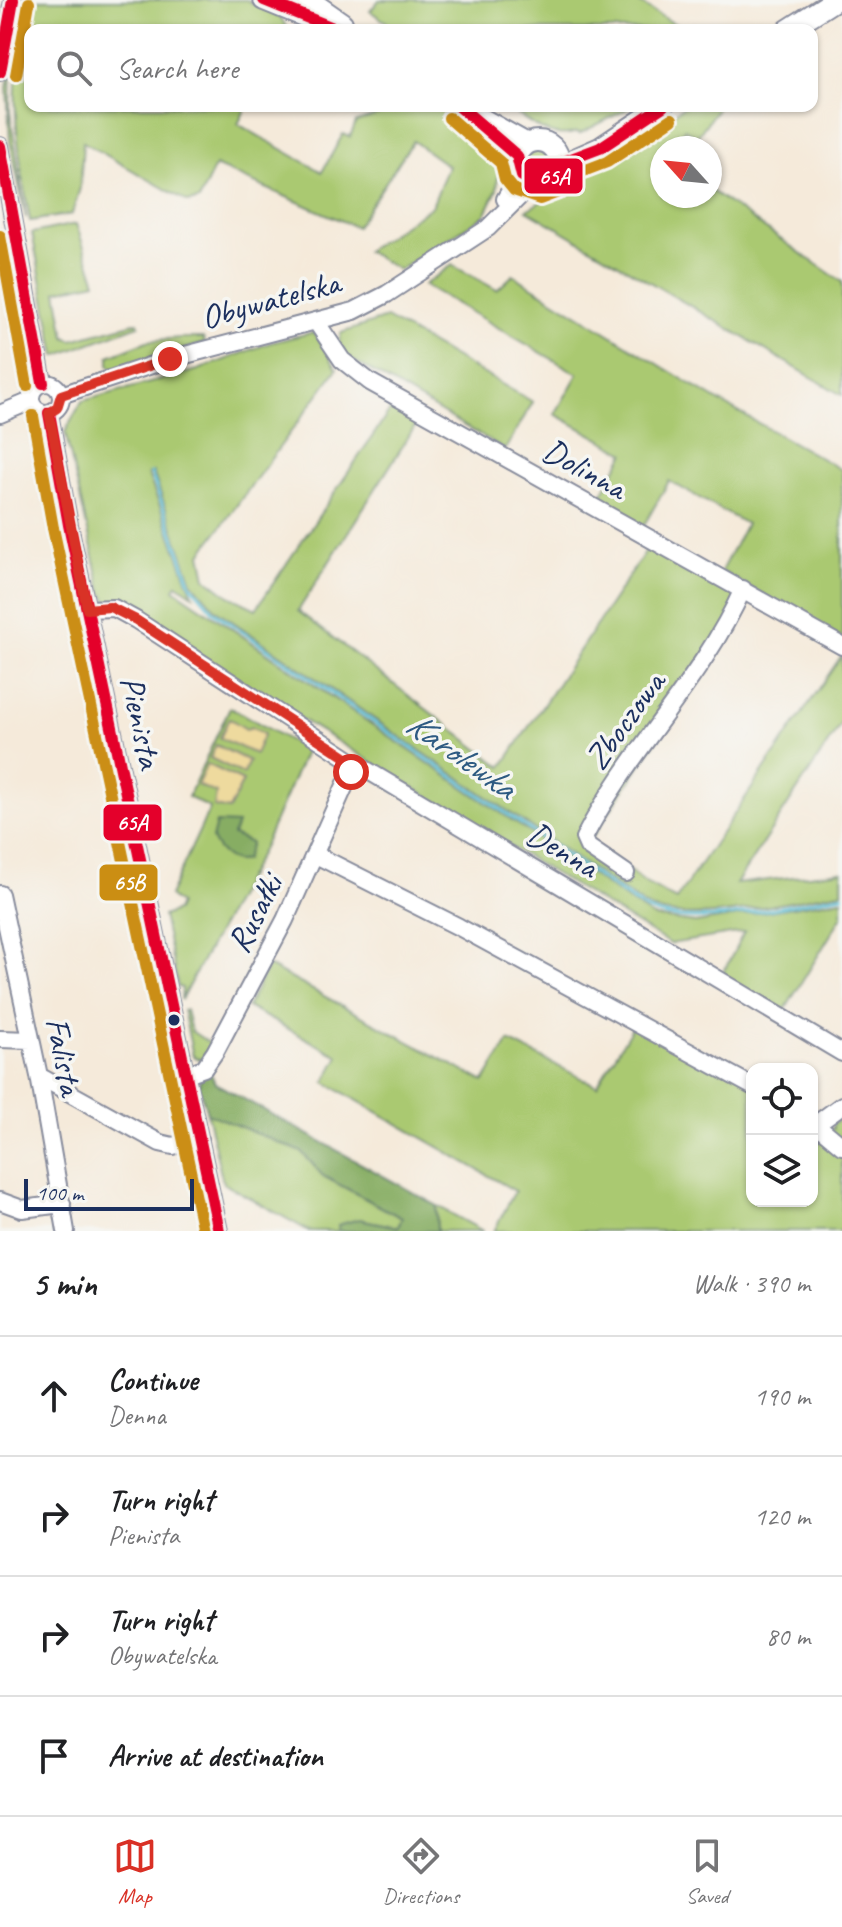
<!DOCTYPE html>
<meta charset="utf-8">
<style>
body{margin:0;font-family:Caveat,sans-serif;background:#f6f6f6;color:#202124}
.controls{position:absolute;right:24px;bottom:24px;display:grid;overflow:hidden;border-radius:16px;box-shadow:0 2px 6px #0004}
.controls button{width:72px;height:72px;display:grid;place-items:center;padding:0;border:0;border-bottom:2px solid #e0e0e0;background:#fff;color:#202124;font:40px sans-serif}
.compass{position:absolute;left:650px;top:136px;width:72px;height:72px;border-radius:50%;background:#fff;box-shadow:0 2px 6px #0004;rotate:297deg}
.scale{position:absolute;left:24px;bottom:20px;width:170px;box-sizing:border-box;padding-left:8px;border:4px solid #1b2f5e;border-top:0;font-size:22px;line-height:28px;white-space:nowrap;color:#1b2f5e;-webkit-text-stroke:6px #f6f6f2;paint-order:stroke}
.stop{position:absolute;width:24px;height:24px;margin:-18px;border:6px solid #d93025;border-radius:50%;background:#fff}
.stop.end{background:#d93025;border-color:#fff;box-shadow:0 2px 8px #0008}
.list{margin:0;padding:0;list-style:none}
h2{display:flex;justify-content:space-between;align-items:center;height:104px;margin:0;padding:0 32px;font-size:34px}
h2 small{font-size:26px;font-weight:400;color:#757577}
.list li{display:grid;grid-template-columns:52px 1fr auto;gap:24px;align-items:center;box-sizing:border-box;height:120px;padding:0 32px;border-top:2px solid #e0e0e0}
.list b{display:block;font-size:30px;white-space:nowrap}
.list p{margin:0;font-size:26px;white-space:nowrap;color:#757577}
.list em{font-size:26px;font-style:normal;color:#757577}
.icon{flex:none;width:44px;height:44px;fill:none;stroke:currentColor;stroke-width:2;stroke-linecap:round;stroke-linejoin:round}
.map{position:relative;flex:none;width:842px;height:1231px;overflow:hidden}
.search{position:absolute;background:#fff;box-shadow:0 2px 6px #0004;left:24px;right:24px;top:24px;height:88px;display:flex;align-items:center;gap:20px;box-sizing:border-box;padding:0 28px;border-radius:16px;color:#757577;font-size:30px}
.sheet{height:584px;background:#fff}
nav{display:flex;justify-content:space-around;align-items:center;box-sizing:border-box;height:112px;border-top:2px solid #e0e0e0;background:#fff;font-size:22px;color:#757577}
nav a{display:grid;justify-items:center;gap:4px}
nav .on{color:#d93025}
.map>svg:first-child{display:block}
.green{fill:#aac971;stroke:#627c68;stroke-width:2}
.forest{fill:#87ad63;stroke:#516e60;stroke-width:2}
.sand{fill:#eeda9e;stroke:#84847e;stroke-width:2}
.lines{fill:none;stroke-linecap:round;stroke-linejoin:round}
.stream{stroke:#58bed6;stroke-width:3}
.minor-casing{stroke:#888c9c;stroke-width:20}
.major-casing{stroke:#888c9c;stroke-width:24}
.minor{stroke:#fff;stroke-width:16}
.major{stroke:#fff;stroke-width:20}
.bus-1-casing{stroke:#f6f6f2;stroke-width:18}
.bus-2-casing{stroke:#f6f6f2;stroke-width:18}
.bus-1{stroke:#e4002b;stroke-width:12}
.bus-2{stroke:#cb8e13;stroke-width:12}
.route{stroke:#d93025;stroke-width:10}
.bus-dot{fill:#1b2f5e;stroke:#f6f6f2;stroke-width:3}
.labels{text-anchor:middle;stroke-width:7;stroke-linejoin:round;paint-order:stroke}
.street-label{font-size:34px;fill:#1b2f5e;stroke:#f6f6f2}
.water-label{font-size:36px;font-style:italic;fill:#2d5a82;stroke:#f6f6f2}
.line-badge{stroke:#f6f6f2;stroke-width:3}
.badge-label{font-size:22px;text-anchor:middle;font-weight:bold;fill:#fff}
</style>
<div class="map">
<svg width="842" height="1231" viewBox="0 0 842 1231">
<rect width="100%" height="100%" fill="#f6f6f2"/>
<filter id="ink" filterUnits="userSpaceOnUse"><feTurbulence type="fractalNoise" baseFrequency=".0125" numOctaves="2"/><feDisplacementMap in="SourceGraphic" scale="16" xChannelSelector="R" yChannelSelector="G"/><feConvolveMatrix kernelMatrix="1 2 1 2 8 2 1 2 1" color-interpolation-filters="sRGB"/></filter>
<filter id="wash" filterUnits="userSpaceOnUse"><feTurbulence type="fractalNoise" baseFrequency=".006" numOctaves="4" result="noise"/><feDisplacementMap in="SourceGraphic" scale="32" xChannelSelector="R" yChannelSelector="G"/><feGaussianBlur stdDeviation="1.8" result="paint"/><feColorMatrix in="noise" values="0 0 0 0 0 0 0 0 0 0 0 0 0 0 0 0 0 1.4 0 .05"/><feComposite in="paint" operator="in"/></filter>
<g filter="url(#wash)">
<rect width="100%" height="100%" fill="#f5eada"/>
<path class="green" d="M20 0 11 66 10 112 26 218 10 142 7 88Z
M27 0H247L281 18 288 30H30V106H247L238 124 322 172 343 134 350 137 356 122 407 106H440L485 138 499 165 497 190 485 215 399 270 366 251 432 206 448 166 413 141 356 227 215 166 199 200 188 202 83 142 80 188 72 214 30 221C15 137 8 85 27 0Z
M379 0H634L685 30H398L370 11Z
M506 106H633L579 134 577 132C551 142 527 121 506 106Z
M685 106H719L697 137 684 129 679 138 690 148H662V196H710V190L842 282V395L527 210 604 164 640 134Z
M525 162a13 13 0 1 1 26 0a13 13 0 1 1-26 0Z
M76 224 96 282 57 291 65 337 72 340 138 322 139 325 56 356 32 233Z
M0 252 10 260 30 363 24 357 26 349 13 281 0 283Z
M452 265 497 290 513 275 715 399 842 470V639L721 571 746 524 669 481 643 527 597 502 625 453 555 414 578 374 424 285Z
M386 318 533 402 505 450 346 356 339 342 341 333Z
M314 332 337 369 201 554 206 578 229 596 256 609 395 403 421 417 298 611 502 767 649 546 750 600 590 841 647 884 676 900 842 655V722L736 884 842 871V892C790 900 689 930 644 905L216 610 192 582 153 472 148 474 193 595 177 584 174 589 653 917 695 923 842 899V916L783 1013 722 975 744 932 670 944 109 602 102 592 65 432 82 401 198 370 269 343Z
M180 338H203L205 343 114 370 109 365V356L147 341Z
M230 707 306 750 262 850 181 1000 182 988 178 987 163 916 176 911 179 904 169 896 210 808 188 797Z
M268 966 484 1082 509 1041 597 1086 637 1019 752 1082V1201H812V1129H833V1123L842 1119V1231H494L515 1191 325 1082 339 1056 247 1007Z
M183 1010H186L191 1031 211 1044 201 1060 193 1056Z
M207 1113 302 1152 323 1176 402 1218 398 1227 359 1219 338 1225 339 1231H309L223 1183Z
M436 1205 483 1231H437Z"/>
<path class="forest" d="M216 823 237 824 233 835 251 843 245 860C230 865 218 852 212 839Z
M201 1074H211L215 1083 436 1205 437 1231H339L338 1225 359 1219 398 1227 402 1218 323 1176 302 1152 207 1113 199 1086Z"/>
<path class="sand" d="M229 718 246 729 252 727 264 734 255 754 220 738Z
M216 745 249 761 243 774 210 758Z
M207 764 243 781 229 810 214 807 216 793 197 785Z"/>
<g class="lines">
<path class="stream" d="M151 473 191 585 214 612 642 907C687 934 789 904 842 895"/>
</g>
</g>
<g filter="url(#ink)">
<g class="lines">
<g class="minor-casing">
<path id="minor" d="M0 72 13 0
M0 146 43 383
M505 199 520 174
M317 323 342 360 370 382 842 646
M31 398a15 15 0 1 1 30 0a15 15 0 1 1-30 0Z
M61 395 170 359 354 311 387 294 488 228 533 183
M49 413 69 525 219 1231
M0 414 31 401
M87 609 114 608 136 620 355 763 842 1053
M316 855 459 927 752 1086
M626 873 588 847 584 838C629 750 702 680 743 589
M0 894 39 1076 66 1231
M0 1039 31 1040
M187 1074 204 1068 215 1052 285 920 355 763
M39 1076 160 1143 173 1146 200 1139
M812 1121 842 1146
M816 1124 842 1105
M0 1201 22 1209 62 1204"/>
</g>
<g class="major-casing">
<path id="major" d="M264 0 338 30
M309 0 342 23
M788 30 835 0
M459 106 527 144
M517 162a21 21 0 1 1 42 0a21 21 0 1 1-42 0Z
M559 166 600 148 663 106"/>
</g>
<use href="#minor" class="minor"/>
<use href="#major" class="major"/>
<g class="bus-1-casing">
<path id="bus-1" d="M264 0 338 30
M0 72 13 0
M459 106 517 156 522 176 540 183 553 177 563 162 600 148 663 106
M0 146 43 383
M49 413 69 525 219 1231"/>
</g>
<g class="bus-2-casing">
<path id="bus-2" d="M16 75 29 3
M449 118 501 163 505 179 514 190 540 199 561 191 573 175 607 162 672 119
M0 236 27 386
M33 416 53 528 203 1231"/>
</g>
<use href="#bus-1" class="bus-1"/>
<use href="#bus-2" class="bus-2"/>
</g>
</g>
<g class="lines" filter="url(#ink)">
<path class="route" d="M170 359 61 395 57 408 49 413 87 609 110 607 136 620 355 763 351 772"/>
</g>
<circle class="bus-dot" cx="174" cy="1020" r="7"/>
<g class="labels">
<g class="street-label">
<text transform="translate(270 299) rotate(-15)" y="12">Obywatelska</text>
<text transform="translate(585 468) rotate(29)" y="12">Dolinna</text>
<text transform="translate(624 720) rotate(-54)" y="12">Zboczowa</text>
<text transform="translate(142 722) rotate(78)" y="12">Pienista</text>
<text transform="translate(563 849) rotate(31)" y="12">Denna</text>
<text transform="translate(254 913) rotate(-63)" y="12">Rusałki</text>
<text transform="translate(65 1056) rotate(79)" y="12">Falista</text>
</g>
<g class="water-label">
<text transform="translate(462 754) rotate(35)" y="13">Karolewka</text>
</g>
</g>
<g class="line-badge">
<rect x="523" y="157" width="61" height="38" rx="8" fill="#e4002b"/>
<rect x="102" y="803" width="61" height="39" rx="8" fill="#e4002b"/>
<rect x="98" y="863" width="61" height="39" rx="8" fill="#cb8e13"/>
</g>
<g class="badge-label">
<text x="554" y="184">65A</text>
<text x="132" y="830">65A</text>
<text x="129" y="890">65B</text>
</g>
</svg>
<div class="controls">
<button><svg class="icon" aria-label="locate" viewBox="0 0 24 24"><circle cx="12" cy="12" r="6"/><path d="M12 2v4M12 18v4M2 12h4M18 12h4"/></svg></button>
<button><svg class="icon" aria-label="layers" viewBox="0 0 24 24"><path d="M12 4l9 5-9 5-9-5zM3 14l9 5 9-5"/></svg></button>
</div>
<svg class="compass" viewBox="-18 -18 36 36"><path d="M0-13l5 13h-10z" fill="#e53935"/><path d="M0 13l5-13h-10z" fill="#757577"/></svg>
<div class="scale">100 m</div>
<div class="stop" style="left:351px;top:772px"></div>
<div class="stop end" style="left:170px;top:359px"></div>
<div class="search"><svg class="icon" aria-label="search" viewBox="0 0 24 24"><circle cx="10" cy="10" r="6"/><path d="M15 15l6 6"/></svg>Search here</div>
</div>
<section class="sheet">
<h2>5 min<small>Walk · 390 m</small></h2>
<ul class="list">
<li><svg class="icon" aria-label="ahead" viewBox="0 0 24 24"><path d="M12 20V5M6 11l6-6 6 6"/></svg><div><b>Continue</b><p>Denna</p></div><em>190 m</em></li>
<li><svg class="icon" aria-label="right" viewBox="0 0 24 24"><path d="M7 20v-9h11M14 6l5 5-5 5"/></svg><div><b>Turn right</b><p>Pienista</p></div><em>120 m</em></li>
<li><svg class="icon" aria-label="right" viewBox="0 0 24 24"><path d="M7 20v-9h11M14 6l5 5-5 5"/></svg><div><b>Turn right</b><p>Obywatelska</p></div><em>80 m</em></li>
<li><svg class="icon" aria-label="arrive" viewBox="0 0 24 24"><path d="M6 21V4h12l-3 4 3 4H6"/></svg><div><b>Arrive at destination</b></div></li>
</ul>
</section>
<nav>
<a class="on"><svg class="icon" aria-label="map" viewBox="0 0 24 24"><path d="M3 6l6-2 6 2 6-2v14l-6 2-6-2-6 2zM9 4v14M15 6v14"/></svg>Map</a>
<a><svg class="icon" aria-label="directions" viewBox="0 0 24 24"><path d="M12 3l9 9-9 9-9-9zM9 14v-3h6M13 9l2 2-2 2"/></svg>Directions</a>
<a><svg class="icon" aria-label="saved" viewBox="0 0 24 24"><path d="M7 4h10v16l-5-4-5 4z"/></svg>Saved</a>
</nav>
